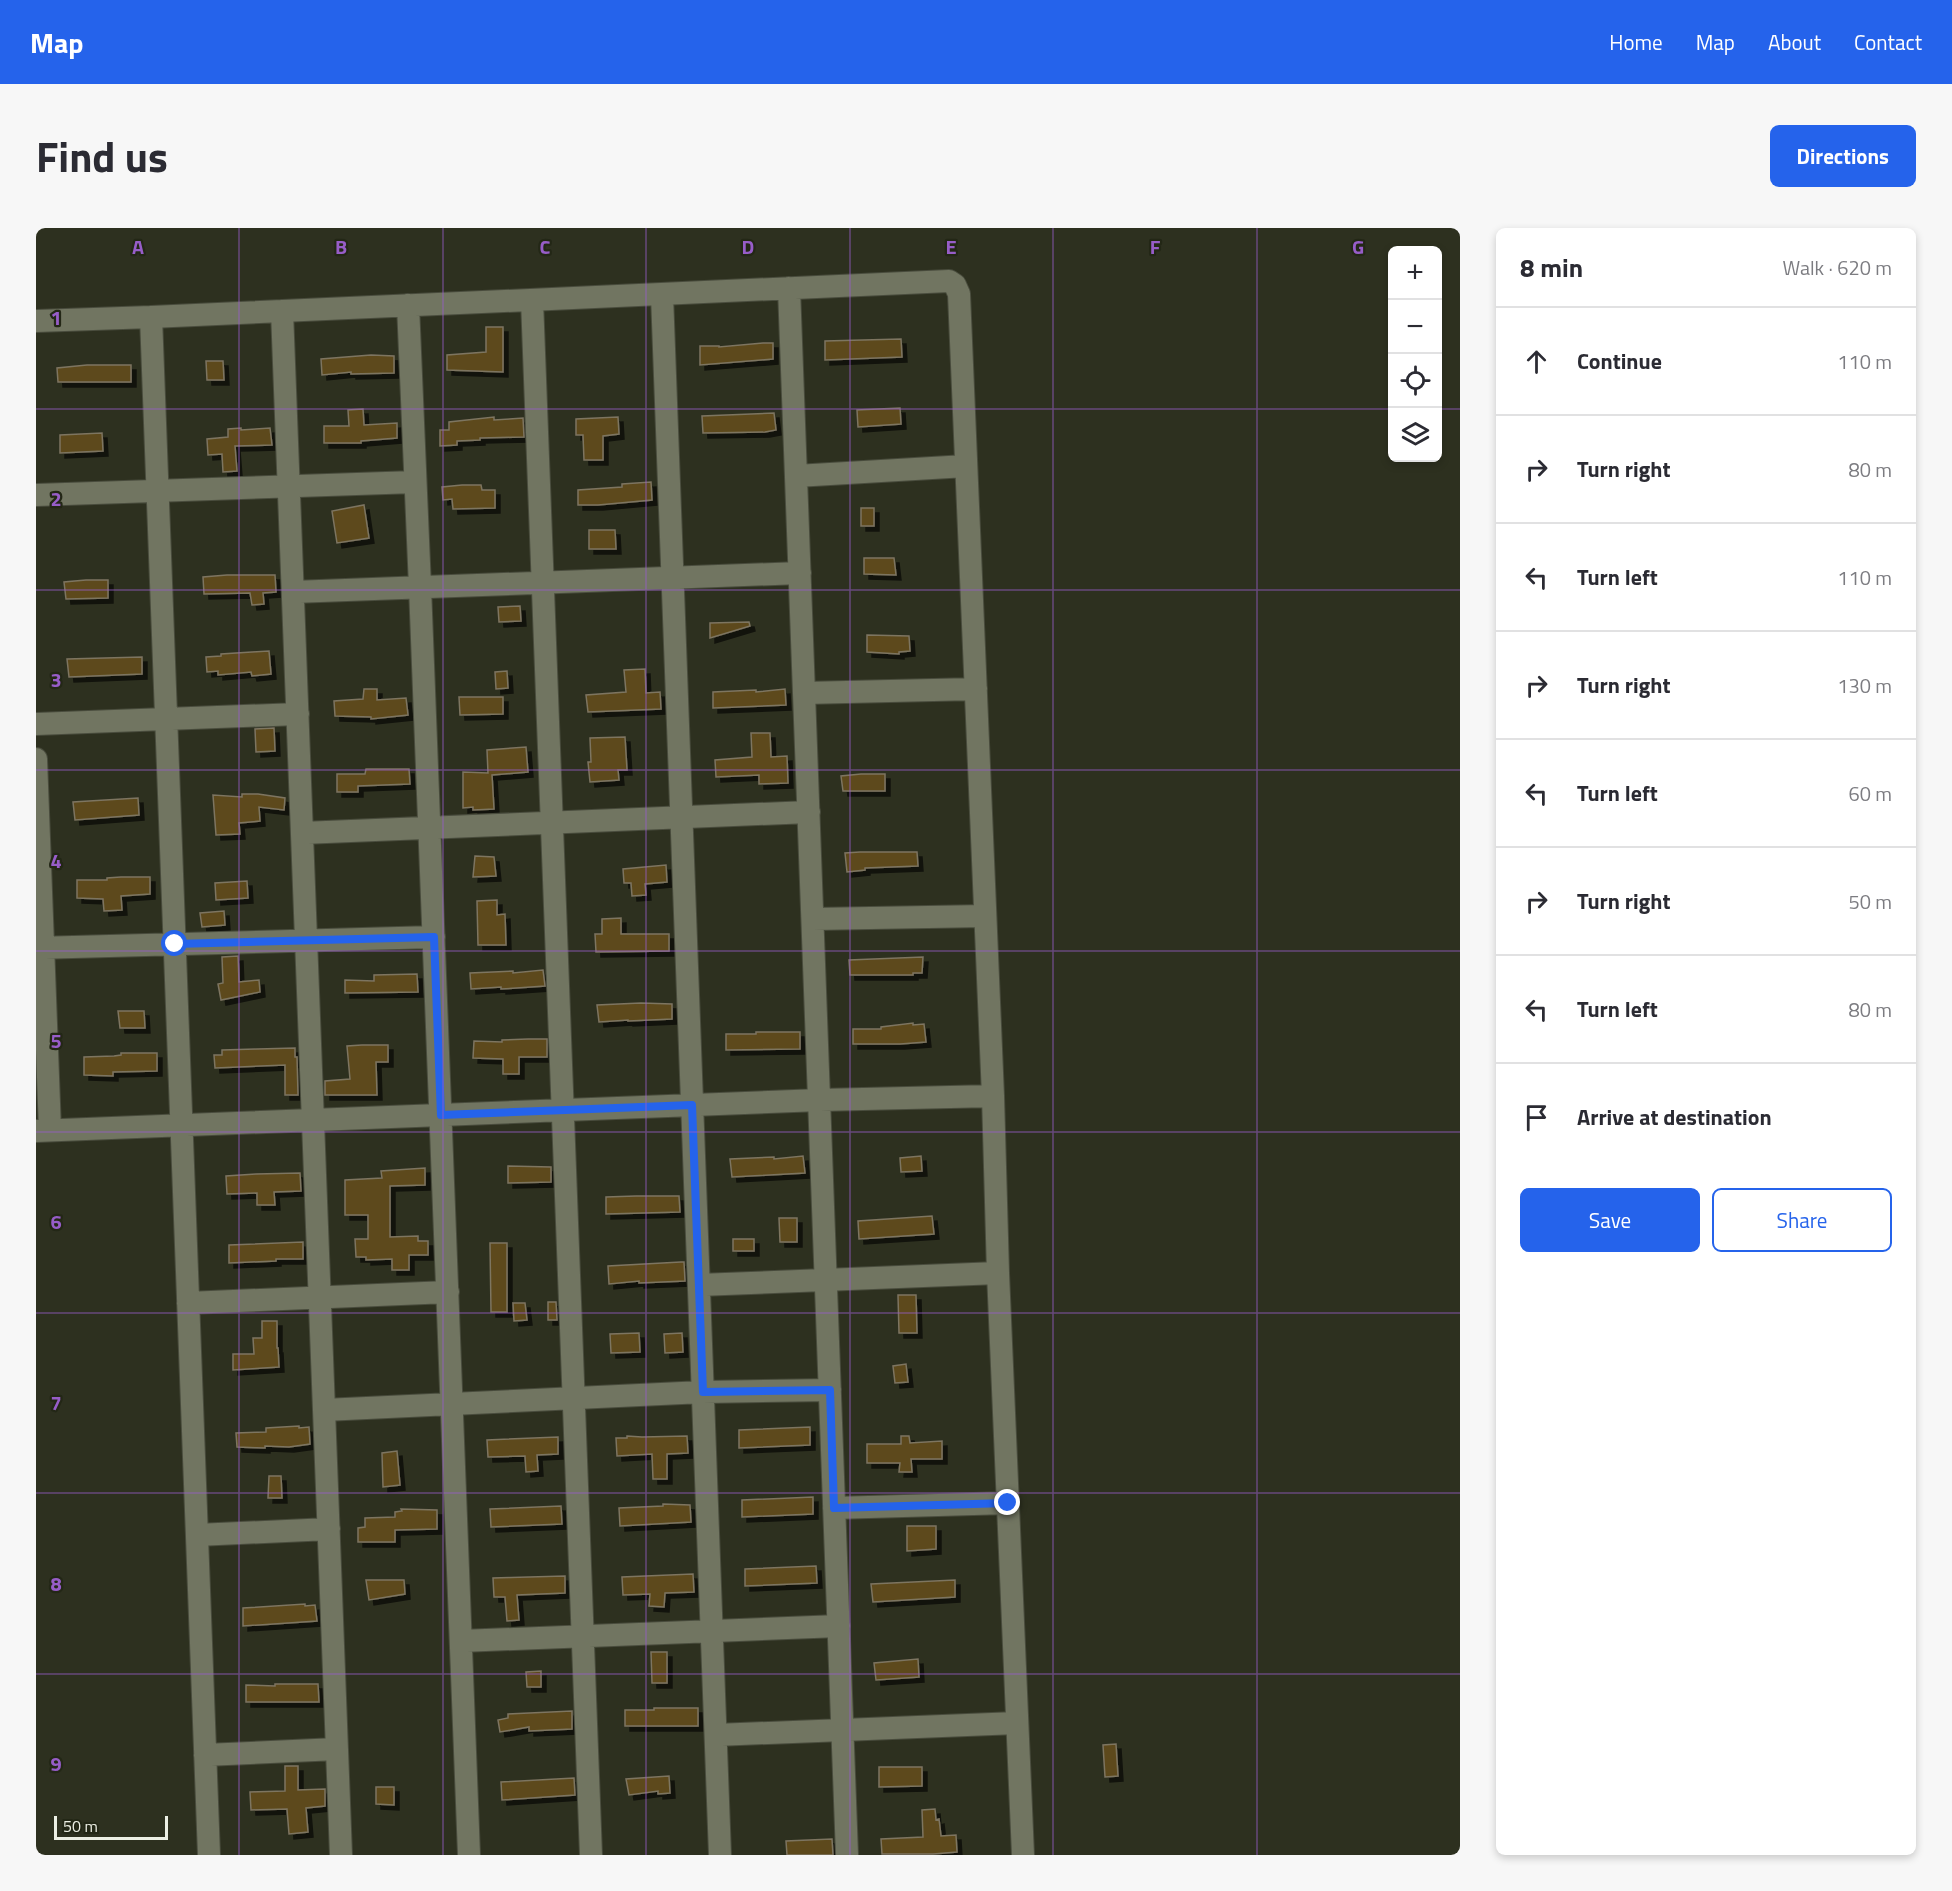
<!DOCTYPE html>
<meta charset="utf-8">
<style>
body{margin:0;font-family:"Titillium Web",sans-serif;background:#f7f7f7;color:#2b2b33}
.controls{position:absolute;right:18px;top:18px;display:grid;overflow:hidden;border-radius:9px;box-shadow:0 3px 9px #0003}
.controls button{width:54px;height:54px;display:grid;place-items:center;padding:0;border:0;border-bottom:2px solid #e1e1e2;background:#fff;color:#2b2b33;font:30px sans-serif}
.scale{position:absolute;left:18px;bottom:15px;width:114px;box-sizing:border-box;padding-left:6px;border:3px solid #ecefe4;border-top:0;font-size:16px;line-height:21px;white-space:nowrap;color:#ecefe4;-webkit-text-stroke:4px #232716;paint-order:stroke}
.stop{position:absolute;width:18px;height:18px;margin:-14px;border:4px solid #2563eb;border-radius:50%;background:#fff}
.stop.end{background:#2563eb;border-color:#fff;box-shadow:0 2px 6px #0008}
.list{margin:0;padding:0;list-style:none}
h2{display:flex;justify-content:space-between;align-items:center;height:78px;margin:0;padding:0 24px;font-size:26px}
h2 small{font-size:20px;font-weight:400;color:#7c7c81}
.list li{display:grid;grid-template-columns:39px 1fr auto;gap:18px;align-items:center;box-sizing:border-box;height:108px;padding:0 24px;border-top:2px solid #e1e1e2}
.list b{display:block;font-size:22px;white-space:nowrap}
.list em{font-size:20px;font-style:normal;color:#7c7c81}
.actions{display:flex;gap:12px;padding:18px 24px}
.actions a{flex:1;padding:14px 0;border:2px solid #2563eb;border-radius:9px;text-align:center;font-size:21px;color:#2563eb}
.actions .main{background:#2563eb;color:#fff}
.icon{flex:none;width:33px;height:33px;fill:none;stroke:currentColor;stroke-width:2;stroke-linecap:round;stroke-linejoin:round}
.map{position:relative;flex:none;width:1424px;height:1627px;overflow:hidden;border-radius:9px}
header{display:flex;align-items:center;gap:36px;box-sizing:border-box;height:84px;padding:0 30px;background:#2563eb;color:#fff}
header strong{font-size:28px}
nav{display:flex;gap:33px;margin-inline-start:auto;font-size:21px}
.intro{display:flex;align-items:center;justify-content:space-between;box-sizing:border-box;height:144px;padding:0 36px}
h1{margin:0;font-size:42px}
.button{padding:15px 27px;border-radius:9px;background:#2563eb;color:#fff;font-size:21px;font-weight:700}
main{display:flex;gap:36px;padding:0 36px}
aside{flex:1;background:#fff;border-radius:9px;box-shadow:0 3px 9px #0003}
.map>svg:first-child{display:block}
.building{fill:#5d4a1a;stroke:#7d7461;stroke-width:1.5;filter:url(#shadow)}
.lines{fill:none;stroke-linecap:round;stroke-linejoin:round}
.minor-casing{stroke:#494c3d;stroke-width:24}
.minor{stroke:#717561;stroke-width:22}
.route{stroke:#2563eb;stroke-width:8}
.grid{fill:none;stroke:#975dc8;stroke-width:1.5;stroke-opacity:0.55}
.grid-label{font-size:20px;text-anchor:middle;font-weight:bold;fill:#975dc8;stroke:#232716;stroke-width:4.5;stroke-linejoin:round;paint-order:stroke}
</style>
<header>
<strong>Map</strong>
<nav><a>Home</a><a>Map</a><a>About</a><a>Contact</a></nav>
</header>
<div class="intro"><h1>Find us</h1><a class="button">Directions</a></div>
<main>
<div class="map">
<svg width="1424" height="1627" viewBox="0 0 1424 1627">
<defs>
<filter id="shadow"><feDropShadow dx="5" dy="5" stdDeviation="0" flood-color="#0009"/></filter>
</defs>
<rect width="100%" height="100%" fill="#2d301f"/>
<path class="building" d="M450 99H467V144L411 142V127L450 124Z
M865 111 866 129 789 132V113Z
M727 115H737V131L664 137V118H683V119Z
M335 127 358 128V145L315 146V144L286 147 285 131Z
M170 133H187L188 152H171Z
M51 137H95V154H22L21 140Z
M864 180 865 196 822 199 821 182Z
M327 181 328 197 361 195V210L325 213V215H288V198H313L312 182Z
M738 185 740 202 729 204 667 205 666 188Z
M458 189V192L487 190 488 209 444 210V212L421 213V217L404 218V202H413V194Z
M582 189 583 206 567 208V232H548L547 207H540V191Z
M205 200V202L234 200 236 217 199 218 201 243 187 244 186 226 172 227 171 211 192 209V201Z
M66 205 67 223 24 225V207Z
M615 254 616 272 562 277H542V262L586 259V256Z
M426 257H445L446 262H459V280L417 281 416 271 407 272 406 259Z
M328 277 333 310 301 315 296 283Z
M825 280H838V298H825Z
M553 302H579L580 321H553Z
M828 330H858L860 347 828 346Z
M191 347H239L240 364 227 365 228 376 216 377 214 365 168 366 167 349Z
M50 352H72V370L30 371 28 354Z
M484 378 485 393 463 394 462 379Z
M713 394 714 398 674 410V395Z
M831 407 873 408 874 423 863 424V426L831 424Z
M233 423 235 446 216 448 215 444 182 447V443L171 444 170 429 185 428V426Z
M106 429V446L33 449 31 431Z
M609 441 610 465 624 464 625 481 552 484 550 467 590 464 588 442Z
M471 443 472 460 460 461 459 444Z
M328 461H341V472L370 470 372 487 335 491V489L299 488 298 473 327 471Z
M749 461 750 477 677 480V464L720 462V464Z
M423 469H467V486L424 487Z
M238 500 239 523 220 524 219 501Z
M715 505H734L735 529 751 528 752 555 723 556V547L680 549 679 532 716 529Z
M589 509 591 542H582L583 552 554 554 552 534H555L554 510Z
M490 519 492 544 456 547 458 581 437 582V579L427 580V544L452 545 451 522Z
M330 541H373L374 556 322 558V564H301V546H329Z
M825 546H849V563H807L805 548Z
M206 566H222L249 570 248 582 223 579 224 593 203 595 204 606 180 607 177 567 206 569Z
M102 570 103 587 39 592 37 574Z
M824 624H881L882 638 829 640V642L811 644 809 625Z
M439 628 458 629 460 648 437 649Z
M630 637 631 654 609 656 610 667 596 668 595 655H588L587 641Z
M85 649H114V666L85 668 86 682 68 683 67 671 41 670V652H71V650Z
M211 653 212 670 180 672 179 655Z
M461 672V687L469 686 470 717H442L441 673Z
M188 683 189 697 166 699 164 685Z
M585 690V706H633V723L560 724 559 706H566V691Z
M202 728 203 754 223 752 224 764 185 772 182 756 187 755 186 729Z
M887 729 886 745H877V747H814L813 732Z
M507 742 509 758 465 761V759L435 761 434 745 477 743V745Z
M381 746 382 764 309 765V752L338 753V747Z
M605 775 636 776V791L592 793V792L563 794 561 777Z
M82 783H108L109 800H84Z
M877 795V797L888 796 890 814 864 816H817V801H845V799Z
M720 804H764V821L690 822V806H720Z
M492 811H511V829H483V846H467V831L437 830 438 813 466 814V812Z
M326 817H352V834H340L341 867H289V853L314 851 311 818Z
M259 820V829H261L262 867H249V837L179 840 178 827H186V822Z
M85 825H121V843L77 844V848L48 847V829L78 828 85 827Z
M767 928 769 945 696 949 694 931 738 929V931Z
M885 928 886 943 865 944 864 930Z
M472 938 515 939V954L472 955Z
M389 940V957L354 958V1009L382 1008V1013H392V1027H373V1042H356V1031L330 1032V1029H320L319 1011H332V987H309V952L346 950 345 943Z
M264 945 265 963 238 964 239 977H221V965L191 966 190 948 220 946Z
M600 968H643L644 984 570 986V969Z
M896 988 898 1006 823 1011 822 993Z
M743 990H761V1014H744Z
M697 1011H718V1023H697Z
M267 1014V1031H240V1033L193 1035V1017Z
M454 1015H471V1084H455Z
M645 1034H648L649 1053 603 1055V1053L573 1056 572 1038Z
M862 1067H880L881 1105H863Z
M512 1074H520L521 1092H512Z
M477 1075H489L491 1092 478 1093Z
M226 1093H241V1120H242L243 1139 197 1142V1126H218L217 1110H226Z
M603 1105 604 1124 575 1125 574 1106Z
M646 1105 647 1124 629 1125 628 1106Z
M870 1136 872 1154 859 1155 857 1138Z
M263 1198V1200L273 1199 274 1216 253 1219 229 1218V1220L201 1219 200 1205 230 1204V1200Z
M774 1199V1217L703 1220V1202Z
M591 1208 606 1209 651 1208 652 1225 631 1226V1251H617L616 1226 581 1228 580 1210H591Z
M865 1208H873L874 1215 906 1213V1231H875L876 1244H863L864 1235H831V1216H865Z
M522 1209V1226L501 1227 502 1243 490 1244 489 1228 452 1229 451 1212Z
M361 1223 364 1257 347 1259 346 1225Z
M233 1248H245L246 1270H232Z
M777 1269V1286L706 1289V1272Z
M627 1276 654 1277 655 1294 584 1298 583 1280 627 1278Z
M525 1278 526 1296 455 1299 454 1281Z
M365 1281 401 1282V1301L359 1302V1314H322V1300L329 1299V1290L359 1289V1284L366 1283Z
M871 1298H900V1321L871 1323Z
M780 1338 781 1355 709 1358V1341Z
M657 1346 658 1364 629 1365 628 1379 613 1378 614 1366 587 1367 586 1349Z
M529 1348V1365L481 1367 483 1392 471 1393 469 1369H458L457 1350Z
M330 1352H368L369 1366 333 1372Z
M919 1352V1369L837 1374 835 1356Z
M269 1376V1378L279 1377 281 1393 207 1398V1380Z
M615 1424H631V1455H616Z
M882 1431 883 1449 840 1452 838 1435Z
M505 1443V1459H491L490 1444Z
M239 1456H282L283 1474H210V1457L239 1458Z
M618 1480H662V1498H589V1482H618Z
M536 1483V1501L493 1503V1499L464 1504 462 1492 472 1490V1486Z
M1080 1516 1082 1548 1069 1549 1067 1517Z
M249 1538H262V1562L289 1561V1578L270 1580 272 1604 253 1606 251 1581 215 1582 214 1564 249 1563Z
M843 1539H886V1558L843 1559Z
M633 1548 634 1565 622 1566V1563L593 1567 590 1551Z
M538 1550 539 1567 466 1572 465 1554Z
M340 1559H358V1577L340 1576Z
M899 1581 900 1592 903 1591 905 1608 920 1607 921 1624 897 1626H846L845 1611 887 1609 886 1582Z
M796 1611 797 1627H751L750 1613Z"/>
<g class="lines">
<g class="minor-casing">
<path id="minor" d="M753 60 811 1627
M626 67 684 1627
M496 72 555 1627
M372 77 384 359 433 1627
M246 83 305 1627
M115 89 173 1627
M0 93 115 89 913 53 919 57 923 66 957 868 962 1045 987 1627
M760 248 930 238
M0 267 379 254
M257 364 764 345
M768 465 940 461
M0 496 262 486
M0 531 14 902
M266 605 773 584
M777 691 949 688
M0 720 398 709
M0 903 784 872 957 868
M663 1057 962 1045
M152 1075 412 1064
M288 1182 667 1164 794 1162
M798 1280 972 1275
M161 1307 293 1301
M425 1413 803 1398
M680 1507 981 1495
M169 1527 301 1521"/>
</g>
<use href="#minor" class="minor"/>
</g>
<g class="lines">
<path class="route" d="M139 716 398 709 405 887 656 877 667 1164 794 1162 798 1280 972 1275"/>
</g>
<path class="grid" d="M203 0V1627M407 0V1627M610 0V1627M814 0V1627M1017 0V1627M1221 0V1627M0 181H1356M1402 181H1424M0 362H1424M0 542H1424M0 723H1424M0 904H1424M0 1085H1424M0 1265H1424M0 1446H1424"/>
<g class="grid-label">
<text x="102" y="26">A</text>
<text x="305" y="26">B</text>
<text x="509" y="26">C</text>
<text x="712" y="26">D</text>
<text x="915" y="26">E</text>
<text x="1119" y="26">F</text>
<text x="1322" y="26">G</text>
<text x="20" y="97">1</text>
<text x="20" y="278">2</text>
<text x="20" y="459">3</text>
<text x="20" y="640">4</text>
<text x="20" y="820">5</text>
<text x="20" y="1001">6</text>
<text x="20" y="1182">7</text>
<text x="20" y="1363">8</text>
<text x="20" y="1543">9</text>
</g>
</svg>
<div class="controls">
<button>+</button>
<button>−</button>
<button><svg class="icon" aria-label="locate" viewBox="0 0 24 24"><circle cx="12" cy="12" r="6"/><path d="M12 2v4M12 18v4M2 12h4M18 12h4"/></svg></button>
<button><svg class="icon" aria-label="layers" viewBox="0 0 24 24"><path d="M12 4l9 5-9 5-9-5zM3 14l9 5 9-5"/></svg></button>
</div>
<div class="scale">50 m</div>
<div class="stop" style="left:139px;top:716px"></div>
<div class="stop end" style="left:972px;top:1275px"></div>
</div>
<aside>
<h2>8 min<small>Walk · 620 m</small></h2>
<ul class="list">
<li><svg class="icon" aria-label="ahead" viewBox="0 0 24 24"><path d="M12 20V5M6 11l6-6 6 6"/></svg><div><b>Continue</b></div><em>110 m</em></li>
<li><svg class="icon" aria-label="right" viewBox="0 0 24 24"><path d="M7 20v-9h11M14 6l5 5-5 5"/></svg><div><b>Turn right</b></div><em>80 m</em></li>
<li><svg class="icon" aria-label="left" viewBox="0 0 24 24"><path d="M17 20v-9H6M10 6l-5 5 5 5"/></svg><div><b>Turn left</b></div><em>110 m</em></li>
<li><svg class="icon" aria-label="right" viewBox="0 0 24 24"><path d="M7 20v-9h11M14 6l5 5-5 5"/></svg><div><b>Turn right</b></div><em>130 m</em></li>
<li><svg class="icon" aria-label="left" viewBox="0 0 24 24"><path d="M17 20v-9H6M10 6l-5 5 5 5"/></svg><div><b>Turn left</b></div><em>60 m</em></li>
<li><svg class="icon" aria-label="right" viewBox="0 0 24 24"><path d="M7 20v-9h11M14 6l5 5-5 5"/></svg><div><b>Turn right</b></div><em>50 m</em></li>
<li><svg class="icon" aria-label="left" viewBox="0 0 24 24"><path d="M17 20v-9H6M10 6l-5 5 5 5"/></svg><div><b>Turn left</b></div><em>80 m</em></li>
<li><svg class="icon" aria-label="arrive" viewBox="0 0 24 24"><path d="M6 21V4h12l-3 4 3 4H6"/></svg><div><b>Arrive at destination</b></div></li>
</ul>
<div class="actions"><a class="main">Save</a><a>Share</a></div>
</aside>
</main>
